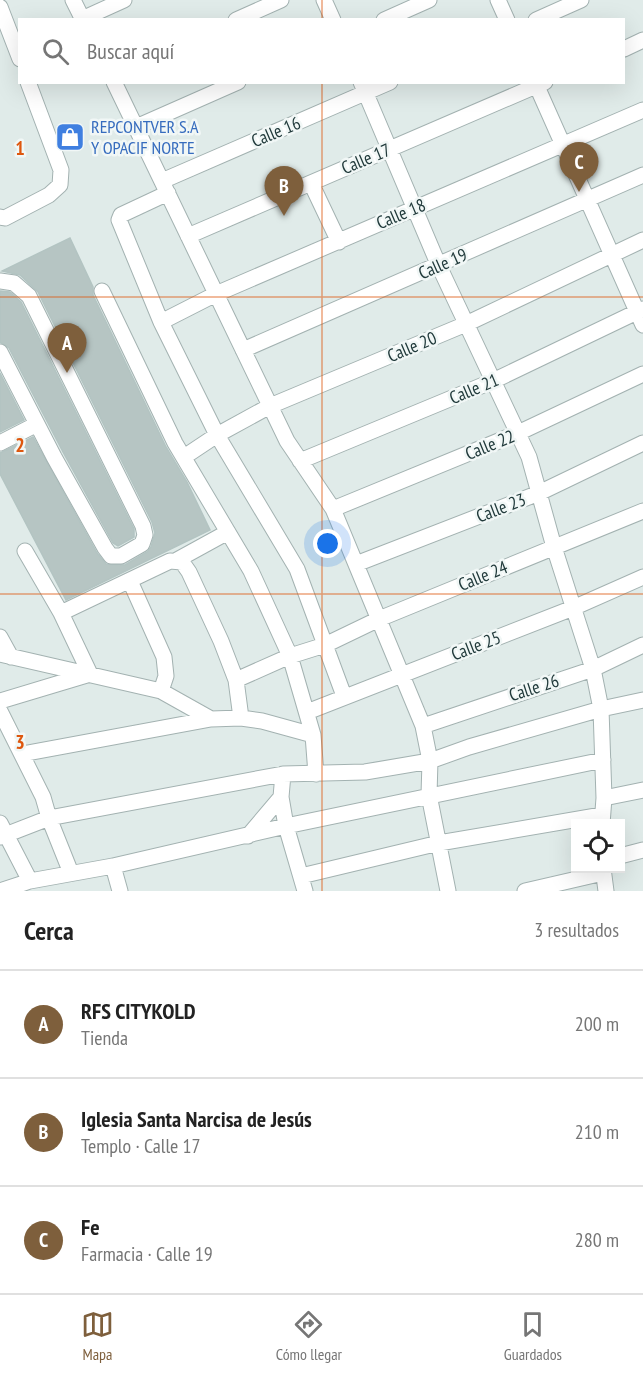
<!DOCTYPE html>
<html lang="es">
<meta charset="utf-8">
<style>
body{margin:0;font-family:"PT Sans Narrow",sans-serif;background:#f6f6f6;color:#222}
.controls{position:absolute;right:18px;bottom:18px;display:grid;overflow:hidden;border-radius:0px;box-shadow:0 6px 24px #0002}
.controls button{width:54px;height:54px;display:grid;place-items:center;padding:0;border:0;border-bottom:2px solid #e0e0e0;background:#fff;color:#222;font:30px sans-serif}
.you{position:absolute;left:328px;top:544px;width:21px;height:21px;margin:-15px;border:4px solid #fff;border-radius:50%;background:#1a73e8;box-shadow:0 0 0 9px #1a73e833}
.badge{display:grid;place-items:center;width:39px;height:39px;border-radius:50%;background:#7e5f3c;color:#fff;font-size:20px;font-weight:700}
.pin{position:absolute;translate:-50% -50px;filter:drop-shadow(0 2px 3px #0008)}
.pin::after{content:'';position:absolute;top:32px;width:21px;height:18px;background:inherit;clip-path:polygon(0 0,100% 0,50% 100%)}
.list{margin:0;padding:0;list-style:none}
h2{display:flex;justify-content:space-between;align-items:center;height:78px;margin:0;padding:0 24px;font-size:26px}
h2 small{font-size:20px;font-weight:400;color:#767676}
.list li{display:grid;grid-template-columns:39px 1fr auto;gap:18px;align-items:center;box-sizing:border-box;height:108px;padding:0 24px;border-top:2px solid #e0e0e0}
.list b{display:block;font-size:22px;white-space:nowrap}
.list p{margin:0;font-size:20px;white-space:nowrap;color:#767676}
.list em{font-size:20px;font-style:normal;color:#767676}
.icon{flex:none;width:33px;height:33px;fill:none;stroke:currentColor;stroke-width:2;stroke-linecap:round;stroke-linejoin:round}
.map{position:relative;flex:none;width:643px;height:891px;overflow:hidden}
.search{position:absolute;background:#fff;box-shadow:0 6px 24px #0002;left:18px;right:18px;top:18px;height:66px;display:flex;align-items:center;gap:15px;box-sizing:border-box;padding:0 21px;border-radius:0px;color:#767676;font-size:22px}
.sheet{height:402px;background:#fff}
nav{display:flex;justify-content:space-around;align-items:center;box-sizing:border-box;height:84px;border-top:2px solid #e0e0e0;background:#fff;font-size:16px;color:#767676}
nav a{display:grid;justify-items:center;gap:3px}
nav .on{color:#7e5f3c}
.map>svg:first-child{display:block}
.building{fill:#b6c5c3;stroke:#b3c4c2;stroke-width:1.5}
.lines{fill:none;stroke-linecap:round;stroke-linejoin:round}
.minor-casing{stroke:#a3b2b1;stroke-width:17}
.minor{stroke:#fff;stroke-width:15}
.grid{fill:none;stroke:#de570e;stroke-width:1.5;stroke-opacity:0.55}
.labels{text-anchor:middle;stroke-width:5;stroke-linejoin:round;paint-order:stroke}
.shop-label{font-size:18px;fill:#366cbe;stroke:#f1f7f6;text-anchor:start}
.street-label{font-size:18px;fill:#213a3b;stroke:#f1f7f6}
.grid-label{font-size:20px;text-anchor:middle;font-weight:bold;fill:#de570e;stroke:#f1f7f6;stroke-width:5;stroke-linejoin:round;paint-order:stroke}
</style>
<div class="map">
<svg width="643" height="891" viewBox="0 0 643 891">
<rect width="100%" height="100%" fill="#e0ebe9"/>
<path class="building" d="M70 238 93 287V295L166 447 187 482 210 530 66 600 0 474V453L33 437 97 553 106 564 125 565 147 552 151 547 155 533 152 522 38 292 20 275 2 271Z
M0 291 10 292 21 302 134 529V537L118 546 113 543 63 452 9 348 0 342Z
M0 373 24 420 0 432Z"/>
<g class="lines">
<g class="minor-casing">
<path id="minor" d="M73 0 83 20
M324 0 333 20
M498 0 507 20
M0 7 20 59
M82 19 124 0
M236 20 281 0
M384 20 429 0
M536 20 581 0
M624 49 643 40
M114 82 287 441 333 509 423 726 430 761 429 795 448 891
M361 82 439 266 529 457 554 547 593 669 601 709 604 798 602 824
M535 82 643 325
M136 127 238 82
M162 181 390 82
M311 183 339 242
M168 193 121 215 119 220 161 322 217 435 297 569 344 696
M0 217 5 218 49 195 60 185 61 170 28 82
M188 236 545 82
M0 281 14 283 29 296 143 526 145 535 142 544 121 556H111L105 548 54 457 0 352
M102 291 175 443 251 571 290 656 313 735 316 774
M161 322 216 294 643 110
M243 350 643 175
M0 443 37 424
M184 457 217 435 270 406 466 324 643 240
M300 461 493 381 643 309
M333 509 518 433 643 374
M177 560 228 532
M356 564 539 493 643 443
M130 581 164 657 166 676 161 691
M61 613 170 561 182 562 189 572 221 641 236 680 241 718
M0 637 11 657
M0 654 161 691 211 719
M236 680 290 656 325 645 379 619 643 511
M0 701 90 674 61 613 25 551
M0 711 43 797 49 818 71 873
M307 712 573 608 643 577
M423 726 593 669 643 645
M22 754 211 719 241 718 262 721 313 735
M604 798 643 790
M0 823 30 881
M248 836 281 797
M0 837 49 818 283 774
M620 856 643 850
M113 866 120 891
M603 868 606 891
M301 876 439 843 602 815
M0 891 30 881 113 866 286 826 603 760
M305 891 286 826 281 797 283 774 365 772 430 761 469 747 601 709 643 700
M525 891 603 873"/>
</g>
<use href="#minor" class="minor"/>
</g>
<path class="grid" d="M322 0V20M322 82V891M0 297H643M0 594H643"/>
<defs>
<g id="shop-square" transform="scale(1.5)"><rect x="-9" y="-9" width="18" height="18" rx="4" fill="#3f7fe0" stroke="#f1f7f6"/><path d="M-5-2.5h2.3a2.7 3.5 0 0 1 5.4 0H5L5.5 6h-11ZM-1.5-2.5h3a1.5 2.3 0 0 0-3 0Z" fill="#fff"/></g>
</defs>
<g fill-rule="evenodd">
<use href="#shop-square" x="70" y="137"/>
</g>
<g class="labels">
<g class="shop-label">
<text x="91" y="133">REPCONTVER S.A<tspan x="91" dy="21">Y OPACIF NORTE</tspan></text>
</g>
<g class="street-label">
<text transform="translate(276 132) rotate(-23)" y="6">Calle 16</text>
<text transform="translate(366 159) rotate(-23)" y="6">Calle 17</text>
<text transform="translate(401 214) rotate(-23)" y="6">Calle 18</text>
<text transform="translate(443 264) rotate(-24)" y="6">Calle 19</text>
<text transform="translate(412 347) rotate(-23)" y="6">Calle 20</text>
<text transform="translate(474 389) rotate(-23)" y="6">Calle 21</text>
<text transform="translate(490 445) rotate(-22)" y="6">Calle 22</text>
<text transform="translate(501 508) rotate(-21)" y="6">Calle 23</text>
<text transform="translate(483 576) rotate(-22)" y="6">Calle 24</text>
<text transform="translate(476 646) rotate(-21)" y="6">Calle 25</text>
<text transform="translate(534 688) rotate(-18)" y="6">Calle 26</text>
</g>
</g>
<g class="grid-label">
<text x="20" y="155">1</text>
<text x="20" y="452">2</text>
<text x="20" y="749">3</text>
</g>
</svg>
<div class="controls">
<button><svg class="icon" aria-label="locate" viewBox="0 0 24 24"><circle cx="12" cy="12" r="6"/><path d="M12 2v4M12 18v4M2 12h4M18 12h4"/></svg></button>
</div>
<div class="you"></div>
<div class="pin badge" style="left:67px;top:373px">A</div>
<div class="pin badge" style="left:284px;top:216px">B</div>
<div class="pin badge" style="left:579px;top:192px">C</div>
<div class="search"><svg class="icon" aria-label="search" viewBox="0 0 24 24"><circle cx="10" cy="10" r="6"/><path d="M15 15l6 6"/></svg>Buscar aquí</div>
</div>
<section class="sheet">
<h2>Cerca<small>3 resultados</small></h2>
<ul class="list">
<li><span class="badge">A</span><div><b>RFS CITYKOLD</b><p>Tienda</p></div><em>200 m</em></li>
<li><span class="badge">B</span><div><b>Iglesia Santa Narcisa de Jesús</b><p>Templo · Calle 17</p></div><em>210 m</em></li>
<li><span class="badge">C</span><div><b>Fe</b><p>Farmacia · Calle 19</p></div><em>280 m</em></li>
</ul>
</section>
<nav>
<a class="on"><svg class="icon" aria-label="map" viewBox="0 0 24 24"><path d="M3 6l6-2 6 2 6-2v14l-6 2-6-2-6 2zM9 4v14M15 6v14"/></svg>Mapa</a>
<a><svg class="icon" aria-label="directions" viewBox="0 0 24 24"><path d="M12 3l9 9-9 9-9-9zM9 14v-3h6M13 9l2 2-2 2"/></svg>Cómo llegar</a>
<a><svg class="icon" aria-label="saved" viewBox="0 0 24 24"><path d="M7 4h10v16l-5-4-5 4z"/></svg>Guardados</a>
</nav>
